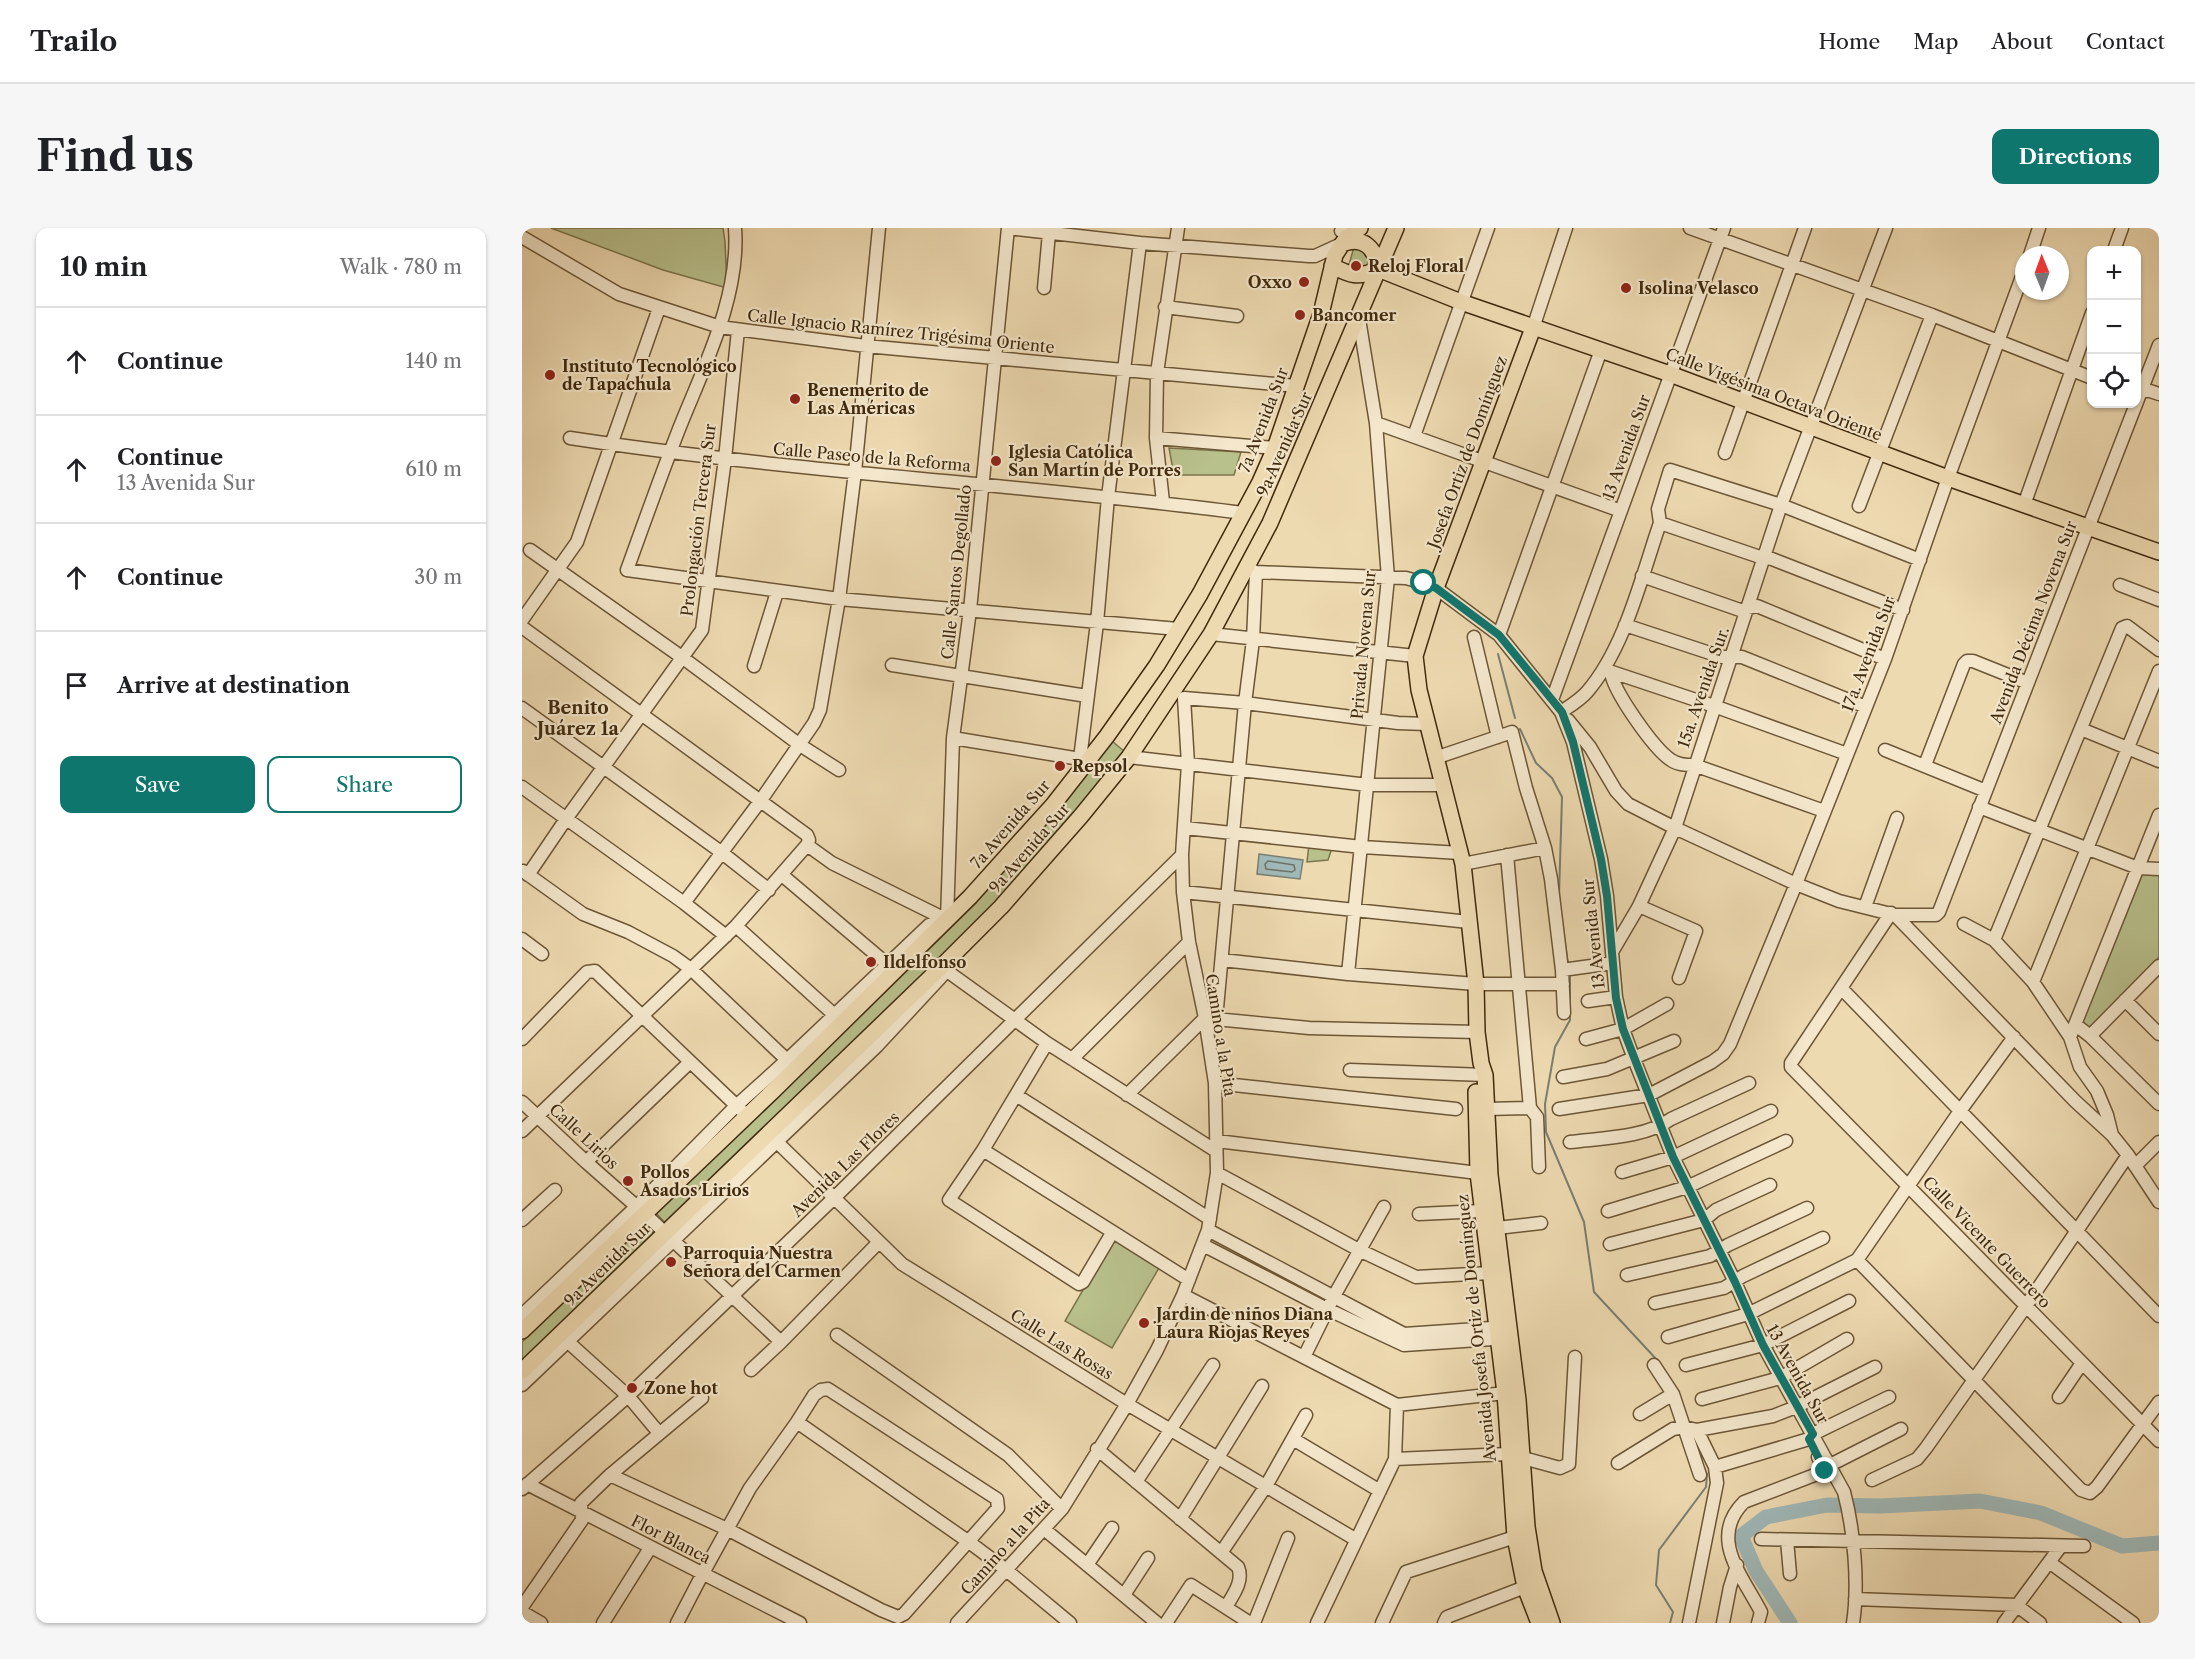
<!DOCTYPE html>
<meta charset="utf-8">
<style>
body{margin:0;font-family:"Libre Caslon Text",serif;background:#f6f6f6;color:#202124}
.controls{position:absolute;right:18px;top:18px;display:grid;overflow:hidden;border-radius:12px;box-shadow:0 2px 4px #0004}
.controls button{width:54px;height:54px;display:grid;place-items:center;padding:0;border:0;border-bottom:2px solid #e0e0e0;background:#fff;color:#202124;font:30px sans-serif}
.compass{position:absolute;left:1493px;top:18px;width:54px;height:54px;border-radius:50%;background:#fff;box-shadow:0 2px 4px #0004;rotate:359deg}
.stop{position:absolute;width:18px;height:18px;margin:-14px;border:4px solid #0f766e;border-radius:50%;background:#fff}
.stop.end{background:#0f766e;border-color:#fff;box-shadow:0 2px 6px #0008}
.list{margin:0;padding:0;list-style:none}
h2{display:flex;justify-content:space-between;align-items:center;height:78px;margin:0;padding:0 24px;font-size:26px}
h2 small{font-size:20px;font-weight:400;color:#757577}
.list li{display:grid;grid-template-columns:39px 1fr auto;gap:18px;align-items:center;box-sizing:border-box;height:108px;padding:0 24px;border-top:2px solid #e0e0e0}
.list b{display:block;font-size:22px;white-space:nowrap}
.list p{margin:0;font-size:20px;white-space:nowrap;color:#757577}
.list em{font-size:20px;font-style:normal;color:#757577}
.actions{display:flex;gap:12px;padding:18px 24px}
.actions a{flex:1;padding:14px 0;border:2px solid #0f766e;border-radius:12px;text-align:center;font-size:21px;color:#0f766e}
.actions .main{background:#0f766e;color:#fff}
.icon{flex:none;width:33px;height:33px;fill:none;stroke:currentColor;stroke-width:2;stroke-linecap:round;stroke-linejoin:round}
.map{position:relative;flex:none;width:1637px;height:1395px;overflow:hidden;border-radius:12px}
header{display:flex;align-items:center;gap:36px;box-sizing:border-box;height:84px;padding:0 30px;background:#fff;border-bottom:2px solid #e0e0e0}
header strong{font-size:28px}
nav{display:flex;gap:33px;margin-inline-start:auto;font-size:21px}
.intro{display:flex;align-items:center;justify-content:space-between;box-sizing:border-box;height:144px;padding:0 36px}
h1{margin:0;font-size:42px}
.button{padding:15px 27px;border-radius:12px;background:#0f766e;color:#fff;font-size:21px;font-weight:700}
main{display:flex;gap:36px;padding:0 36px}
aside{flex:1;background:#fff;border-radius:12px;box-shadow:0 2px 4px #0004}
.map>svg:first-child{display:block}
.green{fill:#b8c08c;stroke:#7c754c;stroke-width:1.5}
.water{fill:#9fb8b8;stroke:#797f74;stroke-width:1.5}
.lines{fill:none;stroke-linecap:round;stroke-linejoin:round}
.shore{stroke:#707162;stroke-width:1.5}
.stream{stroke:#797f74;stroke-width:2}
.river{stroke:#9fb8b8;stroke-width:15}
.minor-casing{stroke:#6c5636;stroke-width:15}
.major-casing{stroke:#402a0d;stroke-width:18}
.minor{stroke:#f4e7cc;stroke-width:12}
.major{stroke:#eedab1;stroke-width:15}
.route{stroke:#0f766e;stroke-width:8}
.poi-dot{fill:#8f2418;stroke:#f4e7cc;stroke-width:2}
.labels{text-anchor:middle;stroke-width:4.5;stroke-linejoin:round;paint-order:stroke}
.poi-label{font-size:16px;font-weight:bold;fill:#402a0d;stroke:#f4e7cc;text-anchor:start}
.street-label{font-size:16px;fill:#402a0d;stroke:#f4e7cc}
.neighbourhood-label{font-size:18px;font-weight:bold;fill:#402a0d;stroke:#f4e7cc}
</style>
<header>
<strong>Trailo</strong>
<nav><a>Home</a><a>Map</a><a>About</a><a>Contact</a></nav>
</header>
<div class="intro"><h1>Find us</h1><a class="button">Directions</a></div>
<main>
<aside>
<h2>10 min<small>Walk · 780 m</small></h2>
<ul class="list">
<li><svg class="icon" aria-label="ahead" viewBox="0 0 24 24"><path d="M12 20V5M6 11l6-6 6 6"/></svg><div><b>Continue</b></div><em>140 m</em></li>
<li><svg class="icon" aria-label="ahead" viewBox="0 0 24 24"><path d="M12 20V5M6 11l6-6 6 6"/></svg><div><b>Continue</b><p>13 Avenida Sur</p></div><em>610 m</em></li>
<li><svg class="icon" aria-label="ahead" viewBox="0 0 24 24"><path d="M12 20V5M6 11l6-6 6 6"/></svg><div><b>Continue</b></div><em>30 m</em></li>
<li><svg class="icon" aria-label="arrive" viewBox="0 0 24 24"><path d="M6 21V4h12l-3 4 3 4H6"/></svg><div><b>Arrive at destination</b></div></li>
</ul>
<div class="actions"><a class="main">Save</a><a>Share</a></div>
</aside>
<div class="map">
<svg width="1637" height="1395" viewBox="0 0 1637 1395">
<rect width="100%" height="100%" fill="#eedab1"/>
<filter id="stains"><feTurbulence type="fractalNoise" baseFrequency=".00333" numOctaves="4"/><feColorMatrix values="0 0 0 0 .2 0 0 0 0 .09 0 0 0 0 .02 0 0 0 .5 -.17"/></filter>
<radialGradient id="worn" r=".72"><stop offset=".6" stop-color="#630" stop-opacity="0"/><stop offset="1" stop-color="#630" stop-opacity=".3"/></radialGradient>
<path class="green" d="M29 0H201L203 14 205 60 141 42Z
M832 19 842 22 847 33 843 40H826Z
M647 220 719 224 712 247H652Z
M590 513 603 524 547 596 464 687 145 997 134 985 453 676 533 586Z
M787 616 810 620 806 632 785 634Z
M1618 645H1637V729L1566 802 1559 796Z
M123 996 134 1008 0 1137V1114Z
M591 1010 637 1040 590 1120 543 1093Z"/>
<path class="water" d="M737 626 781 632 778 651 735 646Z"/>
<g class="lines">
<path class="shore" d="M746 633 772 637 773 642 770 644 744 641 743 636Z"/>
<path class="stream" d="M976 426 993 490
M998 501 1014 535 1030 550 1040 569 1037 668
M1042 709 1046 736
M1048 749V792L1033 819 1023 876 1024 904 1062 994 1072 1064 1136 1133
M1148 1395 1151 1384 1134 1357 1137 1322 1184 1259 1185 1246 1182 1240"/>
<path class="river" d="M1268 1395 1234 1343 1219 1308 1244 1289 1305 1277 1358 1278 1458 1273 1519 1285 1600 1318 1637 1315"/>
<g class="minor-casing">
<path id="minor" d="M213 0C218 69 182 138 157 201 139 247 122 295 105 342L317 371 656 401
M486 0 618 15 787 28H793L817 17
M1168 0 1410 87 1570 150
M819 3 821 0
M0 9 97 66 198 99 344 118 774 158
M1592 22 1600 0
M1508 27 1517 0
M522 60 527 5
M643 79 715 88
M1011 100 1044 0
M1615 163H1628L1637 166
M854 195 1099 283
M892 208 966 0
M48 210C271 244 497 256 721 285
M634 210 753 220
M1203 225 1283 0
M641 274 634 210 635 145 656 0
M1502 277 1570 85
M1337 278 1410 87
M1138 295 1235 328 1250 331 1381 382
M8 322 161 430 278 517 317 542
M724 339 734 344 884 350 902 355 914 360 977 407 1039 484 1051 514 1079 631 1085 668 1094 769 1101 801 1112 831 1151 929 1213 1054 1241 1117 1322 1264C1332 1302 1337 1356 1331 1395
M1120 348 1218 382 1235 378 1363 431
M1598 357 1637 372
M0 392 55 314 137 80
M1103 397 1200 429H1220L1344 479
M0 399 285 607 287 612 285 617 310 635 425 692
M689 406 893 428
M977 407 1079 122
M952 409 976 509
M370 437 565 468
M232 438 255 364
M1084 442 1192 478 1325 526
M1089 444C1091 463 1132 521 1149 532 1156 537 1164 537 1172 537L1302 583
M662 470 723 475 876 495 904 496
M1030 472 1202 0
M0 480 199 624 247 662
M1039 484C1048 478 1058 472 1065 464 1103 420 1119 350 1138 295L1136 281 1148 242 1259 277 1398 332
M1046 492 1068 519 1094 563 1106 576 1153 600 1274 656 1317 673 1373 687H1414L1417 684 1637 117
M1559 501 1637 533
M431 510 558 531
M1363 522 1464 563
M607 529 846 557H920
M913 530 990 504 1004 560 1023 620 1029 651 1040 742 1042 785
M562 536 558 531 575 395 586 269 618 15
M1403 537 1442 436 1445 433H1451L1506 455
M0 559 162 675 204 708
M1457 579 1616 640 1637 641
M663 600 840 619 938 625
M985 627 1008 880 1015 889 1017 939
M941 636 1023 620
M1 643 61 686 106 704 151 728 169 741 265 832
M6 647 44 591 180 402 203 231 216 102
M260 647 365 736
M661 664 947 694
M162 675 239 572 292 495 298 482 317 371 333 244 357 0
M1117 678 1174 703 1157 750
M1343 679 1375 590
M1369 685 1269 835V839L1637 1213
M1373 687 1553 873 1590 907 1606 927 1637 974
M425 692 431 510 448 382 486 0
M1442 696 1472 712 1511 754 1548 809 1558 839 1575 863 1585 887 1590 907
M214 698 318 792
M0 711 20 726
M1472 712 1600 400 1605 398 1637 422
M1090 724 1117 678 1153 600 1259 277 1364 0
M700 732 826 746 954 756H1041
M1040 742 1091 735
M425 743 525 815 694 923
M826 746 866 350 854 195 837 91
M1511 754 1637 443
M1320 761 1637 1088
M1603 772 1637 806
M1066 773 1094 769
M694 791 723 475 731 412 734 344
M1554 797 1568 808 1637 876
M1568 808 1637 738
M1548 809 1637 587
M0 811 65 744 73 743 219 882
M1064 811 1101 801 1145 776
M525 815 461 922 427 972 557 1056 561 1054 590 1005
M550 831 667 714
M828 842 963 847
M1041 849 1085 841 1152 813
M693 855 934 881
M494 867 688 991
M605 867 683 790 787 800 955 804
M0 874 64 934 122 985 259 1114
M965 881 1008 880
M1037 881 1127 867 1190 834 1201 826 1208 816 1274 656 1363 431 1426 250 1502 43
M0 903 214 698 285 617
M695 913 956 945
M255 914 380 1036 605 1176 833 1311
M1048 914C1080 910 1123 910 1149 891L1227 855
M461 922 667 1052
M64 934 168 834
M1613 938 1637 914
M1100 944 1151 929 1249 883
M695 945 837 1022 894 1049 968 1045
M1086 983 1165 959 1264 913
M897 986 960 983
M0 992 33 962
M975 1000 1019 995
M686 1002 882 1106 984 1099
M1088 1016 1182 992 1194 982 1248 957
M681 1017 805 1081 882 1117 986 1110
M1335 1032 1559 1262 1568 1265 1575 1259 1637 1174
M1105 1047 1188 1028 1206 1017 1285 980
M661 1067 875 1177 983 1165
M1133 1075 1202 1060 1221 1048 1301 1010
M0 1087 115 978 214 878 265 832 407 697 425 692
M315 1107 486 1227 540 1281
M1146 1109 1226 1086 1335 1032 1438 883 1492 809
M45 1113 106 1168 137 1205
M782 1129 812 1068 862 979
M1132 1137 1151 1166 1178 1247
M1164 1137 1241 1117 1327 1073
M229 1142 259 1114 357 1014
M0 1157 355 818 420 748
M1537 1169 1560 1135
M1180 1171 1258 1150 1325 1111
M1118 1186 1151 1166
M275 1194 447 1314 483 1341 548 1395
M771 1211 858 1263
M575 1221 716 1339C722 1353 711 1367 704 1379
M873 1231 986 1226 1038 1240 1047 1236 1053 1129
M1096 1235 1151 1201 1162 1199 1175 1202 1251 1188 1274 1179 1353 1139
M1308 1237 1379 1201
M1193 1239 1287 1211 1291 1206 1367 1169
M88 1247 205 1301 359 1382 376 1389 382 1386 476 1280 475 1271 306 1161 299 1162 292 1167 275 1194 228 1260 181 1345 155 1395
M1350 1252 1395 1231 1404 1220 1504 1078 1606 927
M614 1254 691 1137
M5 1256 278 1395
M0 1261 106 1168 312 970 660 627
M658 1291 740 1158
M522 1301 635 1395
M1239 1311 1562 1318
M1265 1312 1268 1346
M699 1325 744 1258 784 1187
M1527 1334 1611 1395
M565 1337 590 1300
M602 1367 626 1330
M1333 1371 1494 1377 1518 1395
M0 1379 60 1292 59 1275 88 1247 180 1170
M0 1384 19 1395
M81 1395 128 1320
M435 1395 540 1281 605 1176 635 1122 661 1067 686 1002 695 945 693 855 683 790 667 714 661 664 660 627 666 536 662 470
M644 1395 669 1357 728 1395
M732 1395 766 1310
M795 1395 873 1231 875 1177
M860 1395 884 1344 993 1309
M922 1395 925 1389 1003 1359
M1167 1395 1195 1255 1193 1239 1175 1202
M1201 1395 1208 1359 1215 1337
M1236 1395 1239 1384C1220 1347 1186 1310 1222 1274L1303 1243 1296 1229
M1482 1395 1539 1318"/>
</g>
<g class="major-casing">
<path id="major" d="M820 16C842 7 854 21 856 41
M810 38C828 47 836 51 856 41
M856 41 939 74 1148 146 1426 250 1637 324
M1011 100 914 360 893 428 897 462 941 636 954 756 955 804 959 835 963 847 968 947 996 1172 1005 1299 1012 1343 1030 1395
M954 864 956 945 983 1165 993 1309 1003 1359 1017 1395
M0 1103 252 862 448 669 531 577 585 508 635 437 678 366 738 254 753 220 799 86 813 27 824 10 838 0
M0 1143 410 748 479 679 559 588 607 529 689 406 748 295 874 0"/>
</g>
<use href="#minor" class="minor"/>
<use href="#major" class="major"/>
</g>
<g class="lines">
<path class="route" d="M902 355 914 360 977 407 1040 484 1051 514 1079 631 1085 668 1094 770 1101 801 1151 929 1213 1054 1241 1117 1291 1206 1287 1211 1303 1243"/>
</g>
<g class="poi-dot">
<circle cx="834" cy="38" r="6"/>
<circle cx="782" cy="54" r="6"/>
<circle cx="1104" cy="60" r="6"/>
<circle cx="778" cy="87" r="6"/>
<circle cx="28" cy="147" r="6"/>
<circle cx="273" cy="171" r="6"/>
<circle cx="474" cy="233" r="6"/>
<circle cx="538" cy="538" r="6"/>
<circle cx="349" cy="734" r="6"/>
<circle cx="106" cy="953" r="6"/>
<circle cx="149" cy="1034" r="6"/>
<circle cx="622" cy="1095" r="6"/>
<circle cx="110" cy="1160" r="6"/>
</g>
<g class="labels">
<g class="poi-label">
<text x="846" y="44">Reloj Floral</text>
<text x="770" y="60" text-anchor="end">Oxxo</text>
<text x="1116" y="66">Isolina Velasco</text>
<text x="790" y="93">Bancomer</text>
<text x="40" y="144">Instituto Tecnológico<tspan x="40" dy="18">de Tapachula</tspan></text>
<text x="285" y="168">Benemerito de<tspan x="285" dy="18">Las Américas</tspan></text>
<text x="486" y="230">Iglesia Católica<tspan x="486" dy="18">San Martín de Porres</tspan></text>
<text x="550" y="544">Repsol</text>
<text x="361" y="740">Ildelfonso</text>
<text x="118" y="950">Pollos<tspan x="118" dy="18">Asados Lirios</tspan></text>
<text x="161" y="1031">Parroquia Nuestra<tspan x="161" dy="18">Señora del Carmen</tspan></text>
<text x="634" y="1092">Jardin de niños Diana<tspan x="634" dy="18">Laura Riojas Reyes</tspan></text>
<text x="122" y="1166">Zone hot</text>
</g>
<g class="street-label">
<text transform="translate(379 103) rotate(6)" y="6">Calle Ignacio Ramírez Trigésima Oriente</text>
<text transform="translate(1252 166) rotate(21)" y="6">Calle Vigésima Octava Oriente</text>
<text transform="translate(741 192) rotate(-69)" y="6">7a Avenida Sur</text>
<text transform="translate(762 216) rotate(-66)" y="6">9a Avenida Sur</text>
<text transform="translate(1104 219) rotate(-70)" y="6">13 Avenida Sur</text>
<text transform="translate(945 224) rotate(-70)" y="6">Josefa Ortiz de Domínguez</text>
<text transform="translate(350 229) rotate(5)" y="6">Calle Paseo de la Reforma</text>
<text transform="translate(176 292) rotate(-83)" y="6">Prolongación Tercera Sur</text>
<text transform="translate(434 344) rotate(-84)" y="6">Calle Santos Degollado</text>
<text transform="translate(1511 394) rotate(-69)" y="6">Avenida Décima Novena Sur</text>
<text transform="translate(841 417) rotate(-85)" y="6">Privada Novena Sur</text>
<text transform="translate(1346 426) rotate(-69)" y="6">17a. Avenida Sur</text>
<text transform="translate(1181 459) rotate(-71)" y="6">15a. Avenida Sur.</text>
<text transform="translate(488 596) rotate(-49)" y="6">7a Avenida Sur</text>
<text transform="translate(507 620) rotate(-49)" y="6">9a Avenida Sur</text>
<text transform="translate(1071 706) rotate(-96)" y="6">13 Avenida Sur</text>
<text transform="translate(699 807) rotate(81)" y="6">Camino a la Pita</text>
<text transform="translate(62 908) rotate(43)" y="6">Calle Lirios</text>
<text transform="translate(323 936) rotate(-44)" y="6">Avenida Las Flores</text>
<text transform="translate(1465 1014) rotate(46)" y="6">Calle Vicente Guerrero</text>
<text transform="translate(85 1036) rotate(-44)" y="6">9a Avenida Sur</text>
<text transform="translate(954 1100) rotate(-96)" y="6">Avenida Josefa Ortiz de Domínguez</text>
<text transform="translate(540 1116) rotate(32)" y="6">Calle Las Rosas</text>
<text transform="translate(1276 1146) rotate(61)" y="6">13 Avenida Sur</text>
<text transform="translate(149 1311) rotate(27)" y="6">Flor Blanca</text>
<text transform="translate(483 1318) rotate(-48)" y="6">Camino a la Pita</text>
</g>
<g class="neighbourhood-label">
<text x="56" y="486">Benito<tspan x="56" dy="21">Juárez 1a</tspan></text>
</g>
</g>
<rect width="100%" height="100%" filter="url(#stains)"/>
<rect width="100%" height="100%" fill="url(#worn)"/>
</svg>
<div class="controls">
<button>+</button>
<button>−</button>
<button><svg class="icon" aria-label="locate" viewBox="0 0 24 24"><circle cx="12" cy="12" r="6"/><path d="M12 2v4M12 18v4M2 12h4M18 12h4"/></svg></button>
</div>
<svg class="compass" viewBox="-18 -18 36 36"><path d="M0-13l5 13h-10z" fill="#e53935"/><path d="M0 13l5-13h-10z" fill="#757577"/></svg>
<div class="stop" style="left:902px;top:355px"></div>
<div class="stop end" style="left:1303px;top:1243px"></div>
</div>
</main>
